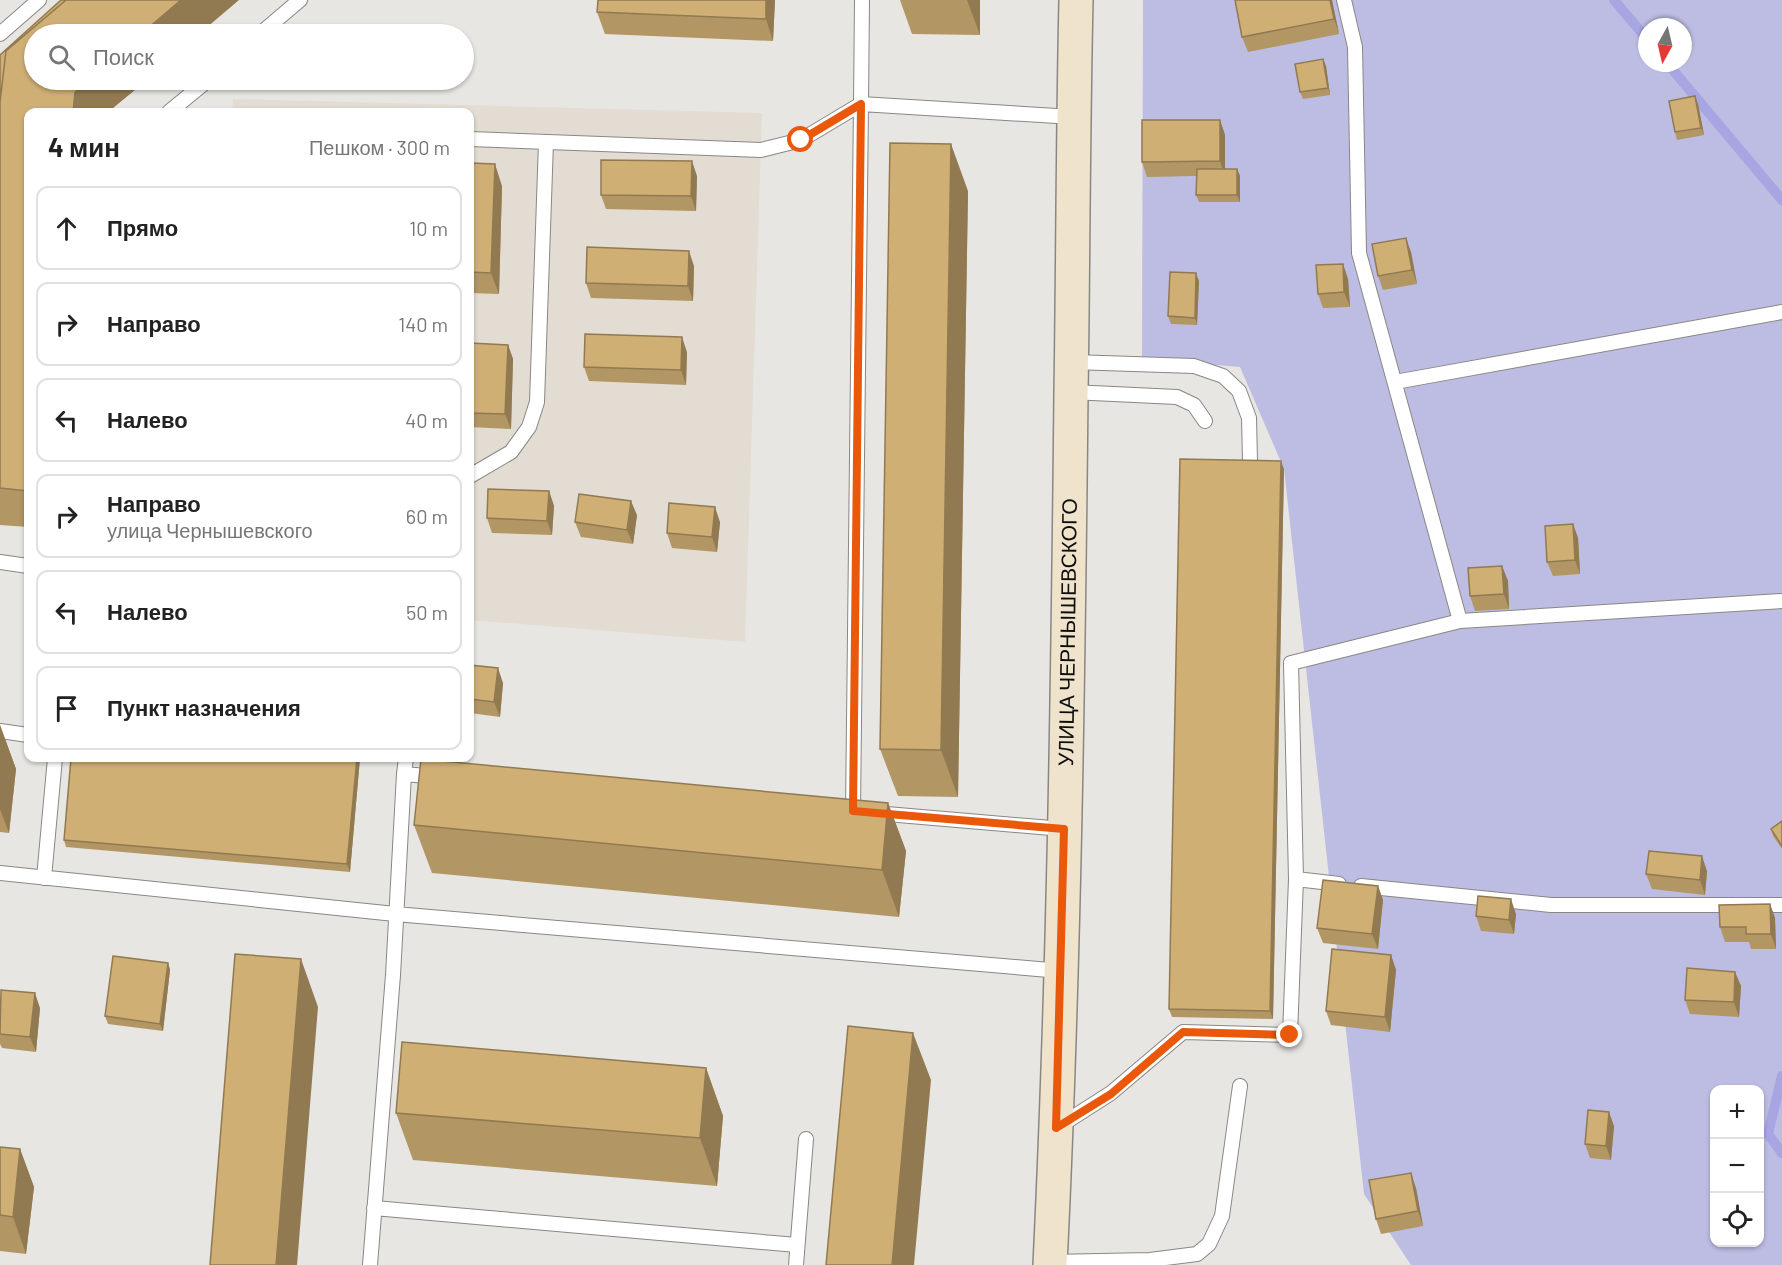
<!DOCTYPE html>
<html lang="ru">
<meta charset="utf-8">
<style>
body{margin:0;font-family:Barlow,sans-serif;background:#f2f2f2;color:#222}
.controls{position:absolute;right:18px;bottom:18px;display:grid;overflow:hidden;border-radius:12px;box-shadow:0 2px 4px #0004}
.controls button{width:54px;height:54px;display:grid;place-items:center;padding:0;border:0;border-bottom:2px solid #e0e0e0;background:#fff;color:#222;font:30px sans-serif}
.compass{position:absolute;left:1638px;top:18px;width:54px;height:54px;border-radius:50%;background:#fff;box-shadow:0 2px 4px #0004;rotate:188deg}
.stop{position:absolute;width:18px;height:18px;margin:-14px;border:4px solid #ea580c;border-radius:50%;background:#fff}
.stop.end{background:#ea580c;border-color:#fff;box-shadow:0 2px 6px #0008}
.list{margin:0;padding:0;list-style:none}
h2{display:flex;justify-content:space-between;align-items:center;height:78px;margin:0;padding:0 24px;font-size:26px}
h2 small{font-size:20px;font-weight:400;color:#767676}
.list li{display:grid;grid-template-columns:39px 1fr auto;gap:18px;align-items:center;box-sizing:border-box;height:84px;margin:0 12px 12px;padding:0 12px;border:2px solid #e0e0e0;border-radius:12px}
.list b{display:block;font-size:22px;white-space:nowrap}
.list p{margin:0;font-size:20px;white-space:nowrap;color:#767676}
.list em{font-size:20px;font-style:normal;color:#767676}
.icon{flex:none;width:33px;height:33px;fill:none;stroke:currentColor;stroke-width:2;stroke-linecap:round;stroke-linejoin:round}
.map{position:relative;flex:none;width:1782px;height:1265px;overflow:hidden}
.search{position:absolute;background:#fff;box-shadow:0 2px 4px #0004;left:24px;top:24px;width:450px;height:66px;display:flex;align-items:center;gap:15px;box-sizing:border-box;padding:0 21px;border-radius:33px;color:#767676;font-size:22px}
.panel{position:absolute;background:#fff;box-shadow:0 2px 4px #0004;left:24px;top:108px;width:450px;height:654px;border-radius:12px}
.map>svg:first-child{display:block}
.built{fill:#e2dcd2}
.green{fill:#bdbde4;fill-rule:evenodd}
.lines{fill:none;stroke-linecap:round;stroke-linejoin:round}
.stream{stroke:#a7a6e2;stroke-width:10}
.lane-casing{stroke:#898784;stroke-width:16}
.secondary-casing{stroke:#898784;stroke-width:36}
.lane{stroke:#fff;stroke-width:14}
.secondary{stroke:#efe3cc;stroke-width:33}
.wall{fill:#b29664}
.shaded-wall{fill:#917a51}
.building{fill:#cfaf74;stroke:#917a51;stroke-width:1.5}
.route{stroke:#ea580c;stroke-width:8}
.labels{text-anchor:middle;stroke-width:4.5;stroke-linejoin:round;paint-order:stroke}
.street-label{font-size:21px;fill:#0d0d0c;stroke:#e8e6e3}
</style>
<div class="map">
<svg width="1782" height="1265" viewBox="0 0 1782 1265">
<rect width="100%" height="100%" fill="#e8e6e3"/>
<path class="built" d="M233 99 762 113 745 642 470 620V112H232Z"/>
<path class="green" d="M1143 0H1782V1265H1411L1364 1194 1284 469 1240 367 1142 359ZM1647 27H1683V63H1647ZM1714 1090H1760V1242H1714Z"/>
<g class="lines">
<path class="stream" d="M1614 0 1647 39
M1667 63 1782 200
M1782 1076 1768 1134 1782 1153"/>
<g class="lane-casing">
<path id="lane" d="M862 0 861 104 1073 117
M1344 0 1355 47 1359 253 1460 621
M0 34 39 0
M260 34 300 0
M169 112 208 80
M470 139 761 150 801 140 861 104
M1072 362 1194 366 1223 376 1239 391 1249 418 1250 461
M1395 382 1782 312
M1071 392 1177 397 1194 405 1205 421
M470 476 511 452 529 427 537 402 546 142
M0 562 28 566
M0 731 28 735
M404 774 406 758
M853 811 861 104
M875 813 1063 829
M0 873 395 914 1061 971
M44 878 55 758
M1296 879 1339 884
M1361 886 1551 905H1782
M1058 1127 1111 1093 1183 1032 1290 1035 1296 879 1291 663 1460 621 1782 601
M374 1208 797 1245
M1050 1262 1150 1260 1197 1254 1209 1244 1222 1216 1240 1086
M370 1265 393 975 404 774 438 777
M796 1265 806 1139"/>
</g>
<g class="secondary-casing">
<g id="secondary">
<path id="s1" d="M1050 1265C1064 975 1068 684 1071 394 1073 263 1073 131 1076 0"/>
</g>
</g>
<use href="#lane" class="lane"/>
<use href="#secondary" class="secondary"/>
</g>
<path class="wall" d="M598 0H775L773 41 605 34 597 12Z
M900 0H980V35L912 34Z
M1235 0H1332L1339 34 1248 52 1242 37Z
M0 55 34 80H147L108 112H28V527L0 525Z
M1326 66 1330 95 1303 99 1300 92Z
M1695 96 1698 104 1704 135 1677 140 1675 132Z
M1220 120 1225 135V169H1237L1240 176V202H1199L1196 195V176L1147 177 1142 162Z
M470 163 502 186 499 294 470 293Z
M697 176 696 211 606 209 601 195Z
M968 191 958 797 898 796 880 749Z
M1411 252 1417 284 1383 290 1378 276Z
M1343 264 1348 279 1350 307 1323 308 1318 294Z
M694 266 693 301 591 298 586 283Z
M1199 281 1197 325 1171 324 1168 316Z
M470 343 508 345 513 359 511 429 470 427Z
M687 352 686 385 589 381 584 367Z
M1284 469 1273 1019 1172 1017 1169 1009Z
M549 491 554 506 552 535 492 533 487 518Z
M637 515 633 544 581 537 575 522Z
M720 522 717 552 672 548 667 533Z
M1573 524 1578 538 1580 574 1553 576 1547 562Z
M1502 566 1508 581 1509 609 1475 611 1470 596Z
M470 665 503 683 500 717 470 713Z
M0 725 16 769 9 833 0 832Z
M360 758 350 872 66 847 64 840Z
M888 803 906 851 899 917 432 873 414 825Z
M1782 821V849L1773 836 1771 829Z
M1707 871 1705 895 1652 889 1646 874Z
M1378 886 1383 900 1378 949 1323 943 1317 928Z
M1770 904 1775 918 1776 949H1751L1749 942H1725L1720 927Z
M1516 914 1514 934 1481 931 1476 916Z
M1391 955 1396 970 1390 1032 1331 1025 1326 1011Z
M168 963 170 970 163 1031 108 1024 105 1016Z
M1735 972 1741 986 1739 1017 1690 1014 1685 1000Z
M0 998 40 1008 36 1052 2 1048 0 1044Z
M706 1068 723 1116 717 1186 413 1160 396 1113Z
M1614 1126 1611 1160 1590 1158 1585 1144Z
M0 1147 20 1149 34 1187 26 1254 0 1251Z
M1416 1188 1423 1226 1381 1234 1376 1219Z"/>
<path class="shaded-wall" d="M181 0H239L199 34H141Z
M766 0H775L773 41 766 19Z
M967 0H980V35Z
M1330 0H1332L1339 34 1334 19Z
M1323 59 1326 66 1330 95 1328 88Z
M89 80H147L108 112H73L75 92Z
M1695 96 1698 104 1704 135 1701 128Z
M1220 120 1225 135V176L1220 161Z
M951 144 968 191 958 797 941 750Z
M692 161 697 176 696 211 691 196Z
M495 164 502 186 499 294 491 273Z
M1237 169 1240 176V202L1237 195Z
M1406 238 1411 252 1417 284 1412 270Z
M689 251 694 266 693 301 688 286Z
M1343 264 1348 279 1350 307 1344 292Z
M1196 273 1199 281 1197 325 1195 318Z
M682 337 687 352 686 385 681 370Z
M508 345 513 359 511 429 505 414Z
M1281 461 1284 469 1273 1019 1270 1011Z
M549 491 554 506 552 535 547 521Z
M631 501 637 515 633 544 627 530Z
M715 507 720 522 717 552 712 537Z
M1573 524 1578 538 1580 574 1575 560Z
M1502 566 1508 581 1509 609 1504 594Z
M498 668 503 683 500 717 494 702Z
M0 725 16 769 9 833 0 809Z
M357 758H360L350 872 347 864Z
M888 803 906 851 899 917 882 870Z
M1702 856 1707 871 1705 895 1700 880Z
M1378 886 1383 900 1378 949 1372 934Z
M1511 899 1516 914 1514 934 1509 920Z
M1770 904 1775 918 1776 949 1771 934Z
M1391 955 1396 970 1390 1032 1385 1017Z
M301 959 318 1007 297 1265H276Z
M168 963 170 970 163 1031 160 1024Z
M1735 972 1741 986 1739 1017 1734 1002Z
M35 993 40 1008 36 1052 30 1037Z
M913 1033 931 1080 914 1265H892Z
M706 1068 723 1116 717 1186 700 1138Z
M1609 1112 1614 1126 1611 1160 1606 1146Z
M20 1149 34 1187 26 1254 13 1217Z
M1411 1173 1416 1188 1423 1226 1418 1211Z"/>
<path class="building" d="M61 0H66L6 51 0 102V55Z
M66 0H181L141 34H34V80H89L75 92 73 112H28V491L0 488V102L6 51Z
M598 0H766V19L597 12Z
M1235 0H1330L1334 19 1242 37Z
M1323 59 1328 88 1300 92 1295 64Z
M1695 96 1701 128 1675 132 1669 101Z
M1142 120H1220V161L1142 162Z
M890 143 951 144 941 750 880 749Z
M601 160 692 161 691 196 601 195Z
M470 163 495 164 491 273 470 272Z
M1197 169H1237V195H1196Z
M1406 238 1412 270 1378 276 1372 244Z
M587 247 689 251 688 286 586 283Z
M1343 264 1344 292 1318 294 1316 265Z
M1170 272 1196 273 1195 318 1168 316Z
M585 334 682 337 681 370 584 367Z
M470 343 508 345 505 414 470 413Z
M1180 459 1281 461 1270 1011 1169 1009Z
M488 489 549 491 547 521 487 518Z
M579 494 631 501 627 530 575 522Z
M669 503 715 507 712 537 667 533Z
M1573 524 1575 560 1547 562 1545 526Z
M1502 566 1504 594 1470 596 1468 568Z
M470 665 498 668 494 702 470 699Z
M71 758H357L347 864 64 840Z
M421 759 888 803 882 870 414 825Z
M1782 821V846L1771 829Z
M1649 851 1702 856 1700 880 1646 874Z
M1323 880 1378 886 1372 934 1317 928Z
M1478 896 1511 899 1509 920 1476 916Z
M1770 904 1771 934H1746V927H1720L1719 905Z
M1332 949 1391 955 1385 1017 1326 1011Z
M235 954 301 959 276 1265H210Z
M113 956 168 963 160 1024 105 1016Z
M1687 968 1735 972 1734 1002 1685 1000Z
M1 990 35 993 30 1037 0 1034Z
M848 1026 913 1033 892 1265H826Z
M402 1042 706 1068 700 1138 396 1113Z
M1588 1110 1609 1112 1606 1146 1585 1144Z
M0 1147 20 1149 13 1217 0 1215Z
M1411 1173 1418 1211 1376 1219 1369 1180Z"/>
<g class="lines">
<path class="route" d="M801 140 861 104 853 811 1064 829 1056 1128 1111 1094 1183 1032 1290 1035"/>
</g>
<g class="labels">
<g class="street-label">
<text dy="7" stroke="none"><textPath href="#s1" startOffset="633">УЛИЦА ЧЕРНЫШЕВСКОГО</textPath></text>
</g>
</g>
</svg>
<div class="controls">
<button>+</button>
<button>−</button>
<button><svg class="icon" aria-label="locate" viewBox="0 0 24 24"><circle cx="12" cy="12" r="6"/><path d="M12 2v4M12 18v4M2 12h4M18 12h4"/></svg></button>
</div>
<svg class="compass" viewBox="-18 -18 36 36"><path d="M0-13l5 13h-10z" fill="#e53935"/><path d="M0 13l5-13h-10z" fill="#767676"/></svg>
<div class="stop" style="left:801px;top:140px"></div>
<div class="stop end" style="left:1290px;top:1035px"></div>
<div class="search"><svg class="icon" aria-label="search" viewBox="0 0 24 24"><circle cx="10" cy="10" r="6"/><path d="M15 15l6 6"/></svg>Поиск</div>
<section class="panel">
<h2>4 мин<small>Пешком · 300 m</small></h2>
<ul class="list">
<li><svg class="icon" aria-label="ahead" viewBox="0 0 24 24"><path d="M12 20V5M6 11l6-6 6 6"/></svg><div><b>Прямо</b></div><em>10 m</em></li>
<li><svg class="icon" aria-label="right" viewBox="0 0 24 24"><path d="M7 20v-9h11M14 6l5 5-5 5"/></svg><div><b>Направо</b></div><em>140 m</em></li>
<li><svg class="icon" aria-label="left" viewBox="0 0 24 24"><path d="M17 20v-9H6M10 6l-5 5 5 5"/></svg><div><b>Налево</b></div><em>40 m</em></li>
<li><svg class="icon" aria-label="right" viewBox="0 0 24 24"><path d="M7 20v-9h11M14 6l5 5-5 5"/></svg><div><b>Направо</b><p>улица Чернышевского</p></div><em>60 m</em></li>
<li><svg class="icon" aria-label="left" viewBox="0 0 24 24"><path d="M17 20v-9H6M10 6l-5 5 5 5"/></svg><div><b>Налево</b></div><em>50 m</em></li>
<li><svg class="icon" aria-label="arrive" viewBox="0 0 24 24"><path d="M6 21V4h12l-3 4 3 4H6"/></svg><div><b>Пункт назначения</b></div></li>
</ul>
</section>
</div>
